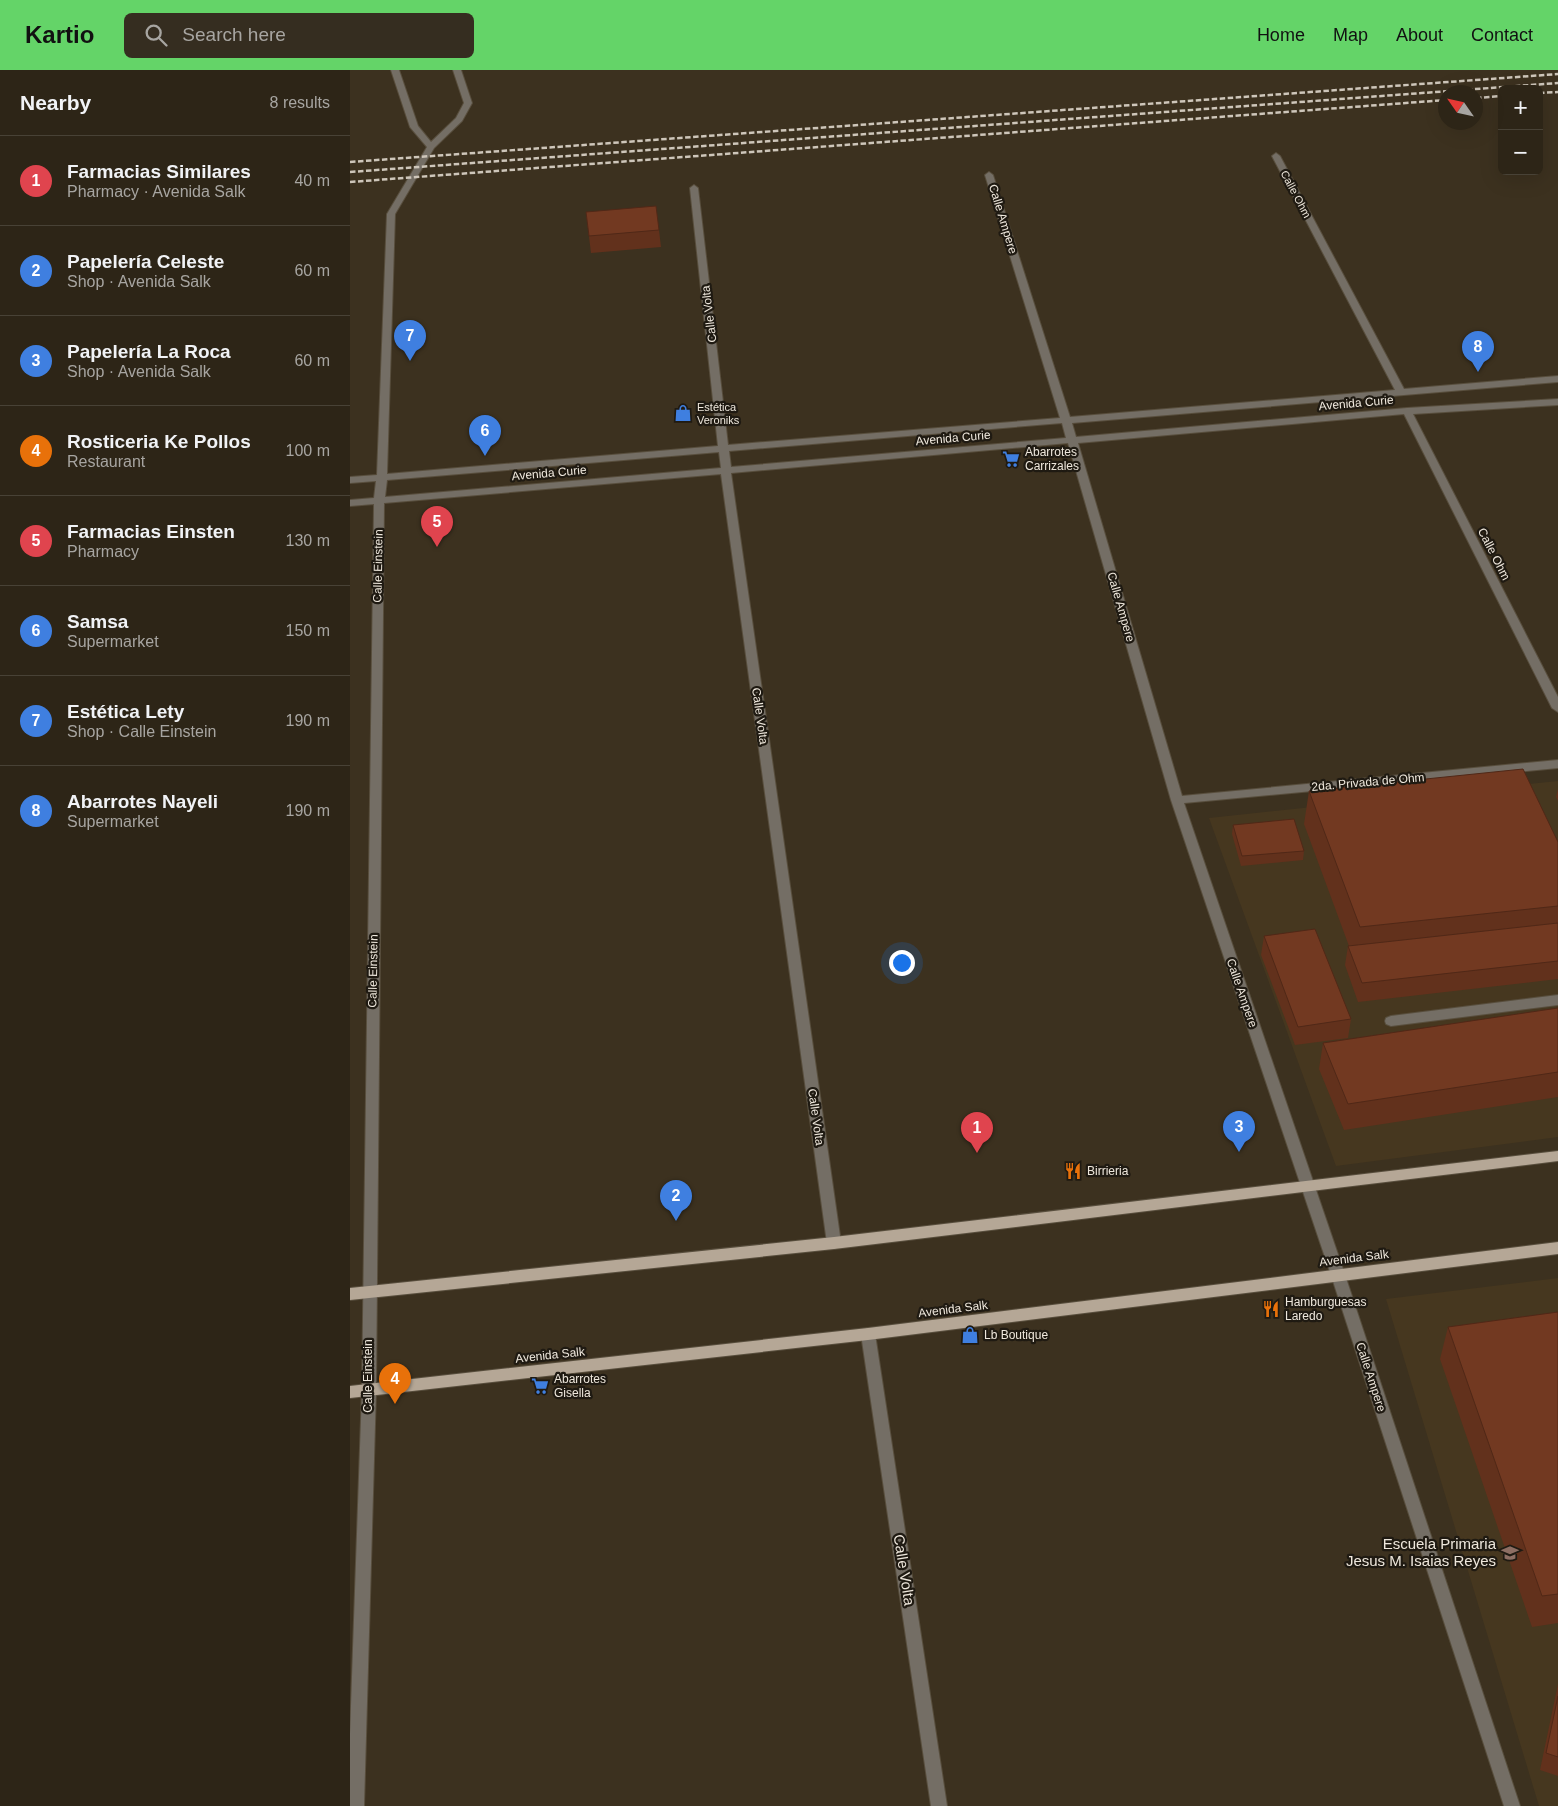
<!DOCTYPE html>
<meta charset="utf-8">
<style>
body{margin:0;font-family:Arial,sans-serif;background:#352d20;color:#f1f3f6}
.controls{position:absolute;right:15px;top:15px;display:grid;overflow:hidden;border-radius:8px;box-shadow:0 5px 20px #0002}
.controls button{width:45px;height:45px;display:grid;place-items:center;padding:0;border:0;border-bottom:1px solid #484236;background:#2d2517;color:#f1f3f6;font:25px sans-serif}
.compass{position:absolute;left:1088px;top:15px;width:45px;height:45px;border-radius:50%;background:#2d2517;box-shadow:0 5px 20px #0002;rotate:304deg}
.you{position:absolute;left:551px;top:892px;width:18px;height:18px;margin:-12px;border:4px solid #fff;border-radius:50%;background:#1a73e8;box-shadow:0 0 0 8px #1a73e833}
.badge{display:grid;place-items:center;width:32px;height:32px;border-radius:50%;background:#64d468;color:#fff;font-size:16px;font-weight:700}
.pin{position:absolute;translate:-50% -41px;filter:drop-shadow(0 1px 2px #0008)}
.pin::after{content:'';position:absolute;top:26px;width:18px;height:15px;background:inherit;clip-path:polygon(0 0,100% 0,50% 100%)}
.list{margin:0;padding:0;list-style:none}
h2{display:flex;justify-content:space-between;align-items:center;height:65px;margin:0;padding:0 20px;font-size:21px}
h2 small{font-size:16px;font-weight:400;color:#a7a5a1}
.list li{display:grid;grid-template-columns:32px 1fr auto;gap:15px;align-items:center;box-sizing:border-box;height:90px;padding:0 20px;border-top:1px solid #484236}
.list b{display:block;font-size:19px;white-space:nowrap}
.list p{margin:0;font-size:16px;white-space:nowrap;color:#a7a5a1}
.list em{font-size:16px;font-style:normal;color:#a7a5a1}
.icon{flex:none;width:28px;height:28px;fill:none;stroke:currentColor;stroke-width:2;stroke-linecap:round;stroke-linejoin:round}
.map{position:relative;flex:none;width:1208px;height:1736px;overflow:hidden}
header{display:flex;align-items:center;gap:30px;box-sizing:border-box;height:70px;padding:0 25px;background:#64d468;color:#111}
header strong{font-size:24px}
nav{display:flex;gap:28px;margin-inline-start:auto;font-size:18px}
.search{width:350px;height:45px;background:#352d20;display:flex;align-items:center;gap:12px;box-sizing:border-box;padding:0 18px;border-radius:8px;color:#a7a5a1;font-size:19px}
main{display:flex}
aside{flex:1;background:#2d2517}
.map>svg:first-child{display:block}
.built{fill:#46371f}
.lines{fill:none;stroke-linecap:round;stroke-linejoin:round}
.minor-casing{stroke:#584e3d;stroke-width:2}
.major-casing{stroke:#584e3d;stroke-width:2}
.minor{fill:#746e65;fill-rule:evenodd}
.major{fill:#b5a796;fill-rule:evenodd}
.rail{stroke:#cec6ba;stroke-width:2.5;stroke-dasharray:5.5 2.5;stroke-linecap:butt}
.wall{fill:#62311c}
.building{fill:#723921;stroke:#502817}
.labels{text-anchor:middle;stroke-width:4.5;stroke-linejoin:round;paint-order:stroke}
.far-street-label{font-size:11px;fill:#eee7dc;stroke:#1f1a12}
.far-poi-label{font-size:11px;fill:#eee7dc;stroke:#1f1a12;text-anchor:start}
.street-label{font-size:12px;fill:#eee7dc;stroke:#1f1a12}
.poi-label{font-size:12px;fill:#eee7dc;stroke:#1f1a12;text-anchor:start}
.near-poi-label{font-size:15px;fill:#eee7dc;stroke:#1f1a12;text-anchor:end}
.near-street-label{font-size:15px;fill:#eee7dc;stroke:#1f1a12}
</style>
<header>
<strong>Kartio</strong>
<div class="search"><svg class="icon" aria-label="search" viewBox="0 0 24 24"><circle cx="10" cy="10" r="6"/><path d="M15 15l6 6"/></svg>Search here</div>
<nav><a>Home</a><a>Map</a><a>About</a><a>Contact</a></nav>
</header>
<main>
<aside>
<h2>Nearby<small>8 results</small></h2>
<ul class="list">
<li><span class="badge" style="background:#e0444e">1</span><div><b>Farmacias Similares</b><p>Pharmacy · Avenida Salk</p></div><em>40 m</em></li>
<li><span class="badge" style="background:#3f7fe0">2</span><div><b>Papelería Celeste</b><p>Shop · Avenida Salk</p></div><em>60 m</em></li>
<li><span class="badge" style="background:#3f7fe0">3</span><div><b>Papelería La Roca</b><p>Shop · Avenida Salk</p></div><em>60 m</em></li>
<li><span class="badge" style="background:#e8710a">4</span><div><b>Rosticeria Ke Pollos</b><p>Restaurant</p></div><em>100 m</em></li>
<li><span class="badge" style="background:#e0444e">5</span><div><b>Farmacias Einsten</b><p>Pharmacy</p></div><em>130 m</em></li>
<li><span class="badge" style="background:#3f7fe0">6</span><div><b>Samsa</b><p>Supermarket</p></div><em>150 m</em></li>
<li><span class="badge" style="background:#3f7fe0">7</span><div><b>Estética Lety</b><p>Shop · Calle Einstein</p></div><em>190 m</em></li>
<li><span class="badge" style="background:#3f7fe0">8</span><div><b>Abarrotes Nayeli</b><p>Supermarket</p></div><em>190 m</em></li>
</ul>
</aside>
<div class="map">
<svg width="1208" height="1736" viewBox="0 0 1208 1736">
<rect width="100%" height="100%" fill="#3c311f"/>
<path class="built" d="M1208 711V1067L986 1096 859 748Z
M1208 1208V1736H1189L1036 1229Z"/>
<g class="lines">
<g class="minor-casing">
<path id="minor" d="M41 0H49L68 56 81 72 106 48 114 33 103 0H111L122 33 112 51 84 78 45 144 37 404 368 376 340 118 344 115 348 118 378 375 710 348 635 105 639 102 643 105 720 347 1045 320 922 86 926 83 930 86 1054 319 1208 306V312L722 353 726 367 1057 338 1208 329V335L1063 344 1208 627V642L1202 638 1054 344 728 373 832 726 1208 690V698L834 733 995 1205 1170 1736H1154L981 1205 821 730 718 373 381 403 491 1173 489 1177 484 1179 479 1177 477 1173 371 404 34 433 26 1320 14 1736H0V1664L12 1320 24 434 0 436V430L24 428 26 411 0 413V407L27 405 37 144 77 77 60 57ZM712 353 716 368 381 397 379 381ZM369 382 371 398 35 427 37 410Z
M1208 925V935L1041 956 1036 954 1035 951 1036 948 1041 946Z
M518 1258 523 1260 525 1264 597 1736H581L511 1264 513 1260Z"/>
</g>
<g class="major-casing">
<path id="major" d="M1208 1081V1091L484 1179 0 1230V1218L484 1167Z
M1208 1172V1184L518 1270 0 1328V1316L518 1258Z"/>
</g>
<use href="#minor" class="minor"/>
<use href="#major" class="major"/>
<path class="rail" d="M1189 23 1208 22
M1126 28 1152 26
M0 92 1208 4
M0 102 1208 13
M0 112 1096 30"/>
</g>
<path class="wall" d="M236 142 309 160 311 177 241 183Z
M1208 719V731L1206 727Z
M959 721 1208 772V909L1008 932 995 895 998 876H999L954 754Z
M883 755 954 781 953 790 891 796 882 764Z
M914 866 1001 949 998 968 945 975 911 885Z
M1208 938V1027L994 1060 969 999 973 973Z
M1208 1242V1553L1182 1557 1090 1289 1098 1257Z
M1208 1614V1706L1190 1700Z"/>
<path class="building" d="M306 136 309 160 239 166 236 142Z
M1173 699 1208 772V836L1010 857 959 721Z
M944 749 954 781 892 786 883 755Z
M1208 853V891L1012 913 998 876Z
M965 859 1001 949 948 957 914 866Z
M1208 938V1002L998 1034 973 973Z
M1208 1242V1524L1192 1526 1098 1257Z
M1208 1626V1687L1196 1683Z"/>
<defs>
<g id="shop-bare" transform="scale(1.35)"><path d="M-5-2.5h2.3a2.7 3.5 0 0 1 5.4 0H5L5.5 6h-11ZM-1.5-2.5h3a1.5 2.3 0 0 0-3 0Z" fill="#3f7fe0" stroke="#1f1a12" stroke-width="2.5" paint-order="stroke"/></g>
<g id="supermarket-bare" transform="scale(1.35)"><path d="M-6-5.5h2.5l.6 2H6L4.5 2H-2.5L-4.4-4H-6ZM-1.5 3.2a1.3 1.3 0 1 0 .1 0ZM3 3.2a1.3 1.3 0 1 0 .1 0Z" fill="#3f7fe0" stroke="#1f1a12" stroke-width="2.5" paint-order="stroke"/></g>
<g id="restaurant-bare" transform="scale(1.35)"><path d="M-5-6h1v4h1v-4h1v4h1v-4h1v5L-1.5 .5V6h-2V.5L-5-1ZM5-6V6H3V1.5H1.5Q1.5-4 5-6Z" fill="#e8710a" stroke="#1f1a12" stroke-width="2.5" paint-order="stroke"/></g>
<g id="school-bare" transform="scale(1.35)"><path d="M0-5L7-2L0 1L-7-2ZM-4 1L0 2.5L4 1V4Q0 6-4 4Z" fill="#8d6e63" stroke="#1f1a12" stroke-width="2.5" paint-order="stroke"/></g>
</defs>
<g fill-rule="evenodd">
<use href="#shop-bare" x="333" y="343"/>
<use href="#supermarket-bare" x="661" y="389"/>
<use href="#restaurant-bare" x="723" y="1101"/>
<use href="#restaurant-bare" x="921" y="1239"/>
<use href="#shop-bare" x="620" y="1265"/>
<use href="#supermarket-bare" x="190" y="1316"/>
<use href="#school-bare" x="1160" y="1483"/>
</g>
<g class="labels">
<g class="far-street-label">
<text transform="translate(946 124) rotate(62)" y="4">Calle Ohm</text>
</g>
<g class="far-poi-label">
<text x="347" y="341">Estética<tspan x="347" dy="13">Veroniks</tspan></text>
</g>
<g class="street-label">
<text transform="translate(653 149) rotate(73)" y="4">Calle Ampere</text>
<text transform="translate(359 244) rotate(-97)" y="4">Calle Volta</text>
<text transform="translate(1006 333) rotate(-5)" y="4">Avenida Curie</text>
<text transform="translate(603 368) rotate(-5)" y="4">Avenida Curie</text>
<text transform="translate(199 403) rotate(-5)" y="4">Avenida Curie</text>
<text transform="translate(1144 484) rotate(63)" y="4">Calle Ohm</text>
<text transform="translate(28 496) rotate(-89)" y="4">Calle Einstein</text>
<text transform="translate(771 537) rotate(74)" y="4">Calle Ampere</text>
<text transform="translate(410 646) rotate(82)" y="4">Calle Volta</text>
<text transform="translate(1018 712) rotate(-5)" y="4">2da. Privada de Ohm</text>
<text transform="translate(23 901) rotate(-89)" y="4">Calle Einstein</text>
<text transform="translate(892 923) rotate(71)" y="4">Calle Ampere</text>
<text transform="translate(466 1047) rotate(82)" y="4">Calle Volta</text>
<text transform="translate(1004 1188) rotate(-7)" y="4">Avenida Salk</text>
<text transform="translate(603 1239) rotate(-7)" y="4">Avenida Salk</text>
<text transform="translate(200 1285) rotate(-6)" y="4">Avenida Salk</text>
<text transform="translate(18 1306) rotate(-90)" y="4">Calle Einstein</text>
<text transform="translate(1021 1307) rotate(72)" y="4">Calle Ampere</text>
</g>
<g class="poi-label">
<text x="675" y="386">Abarrotes<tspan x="675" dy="14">Carrizales</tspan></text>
<text x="737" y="1105">Birrieria</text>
<text x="935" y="1236">Hamburguesas<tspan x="935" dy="14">Laredo</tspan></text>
<text x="634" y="1269">Lb Boutique</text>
<text x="204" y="1313">Abarrotes<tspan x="204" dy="14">Gisella</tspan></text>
</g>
<g class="near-poi-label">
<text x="1146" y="1479">Escuela Primaria<tspan x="1146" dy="17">Jesus M. Isaias Reyes</tspan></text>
</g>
<g class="near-street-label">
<text transform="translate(554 1500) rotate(81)" y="5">Calle Volta</text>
</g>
</g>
</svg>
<div class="controls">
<button>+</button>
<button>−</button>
</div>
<svg class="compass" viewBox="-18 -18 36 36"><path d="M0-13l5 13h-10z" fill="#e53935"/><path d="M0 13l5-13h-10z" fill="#a7a5a1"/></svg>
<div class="you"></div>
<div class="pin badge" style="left:627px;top:1083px;background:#e0444e">1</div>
<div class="pin badge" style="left:326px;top:1151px;background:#3f7fe0">2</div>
<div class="pin badge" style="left:889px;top:1082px;background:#3f7fe0">3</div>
<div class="pin badge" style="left:45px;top:1334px;background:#e8710a">4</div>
<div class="pin badge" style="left:87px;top:477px;background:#e0444e">5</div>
<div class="pin badge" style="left:135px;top:386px;background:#3f7fe0">6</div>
<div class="pin badge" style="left:60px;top:291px;background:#3f7fe0">7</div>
<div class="pin badge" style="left:1128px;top:302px;background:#3f7fe0">8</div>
</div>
</main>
